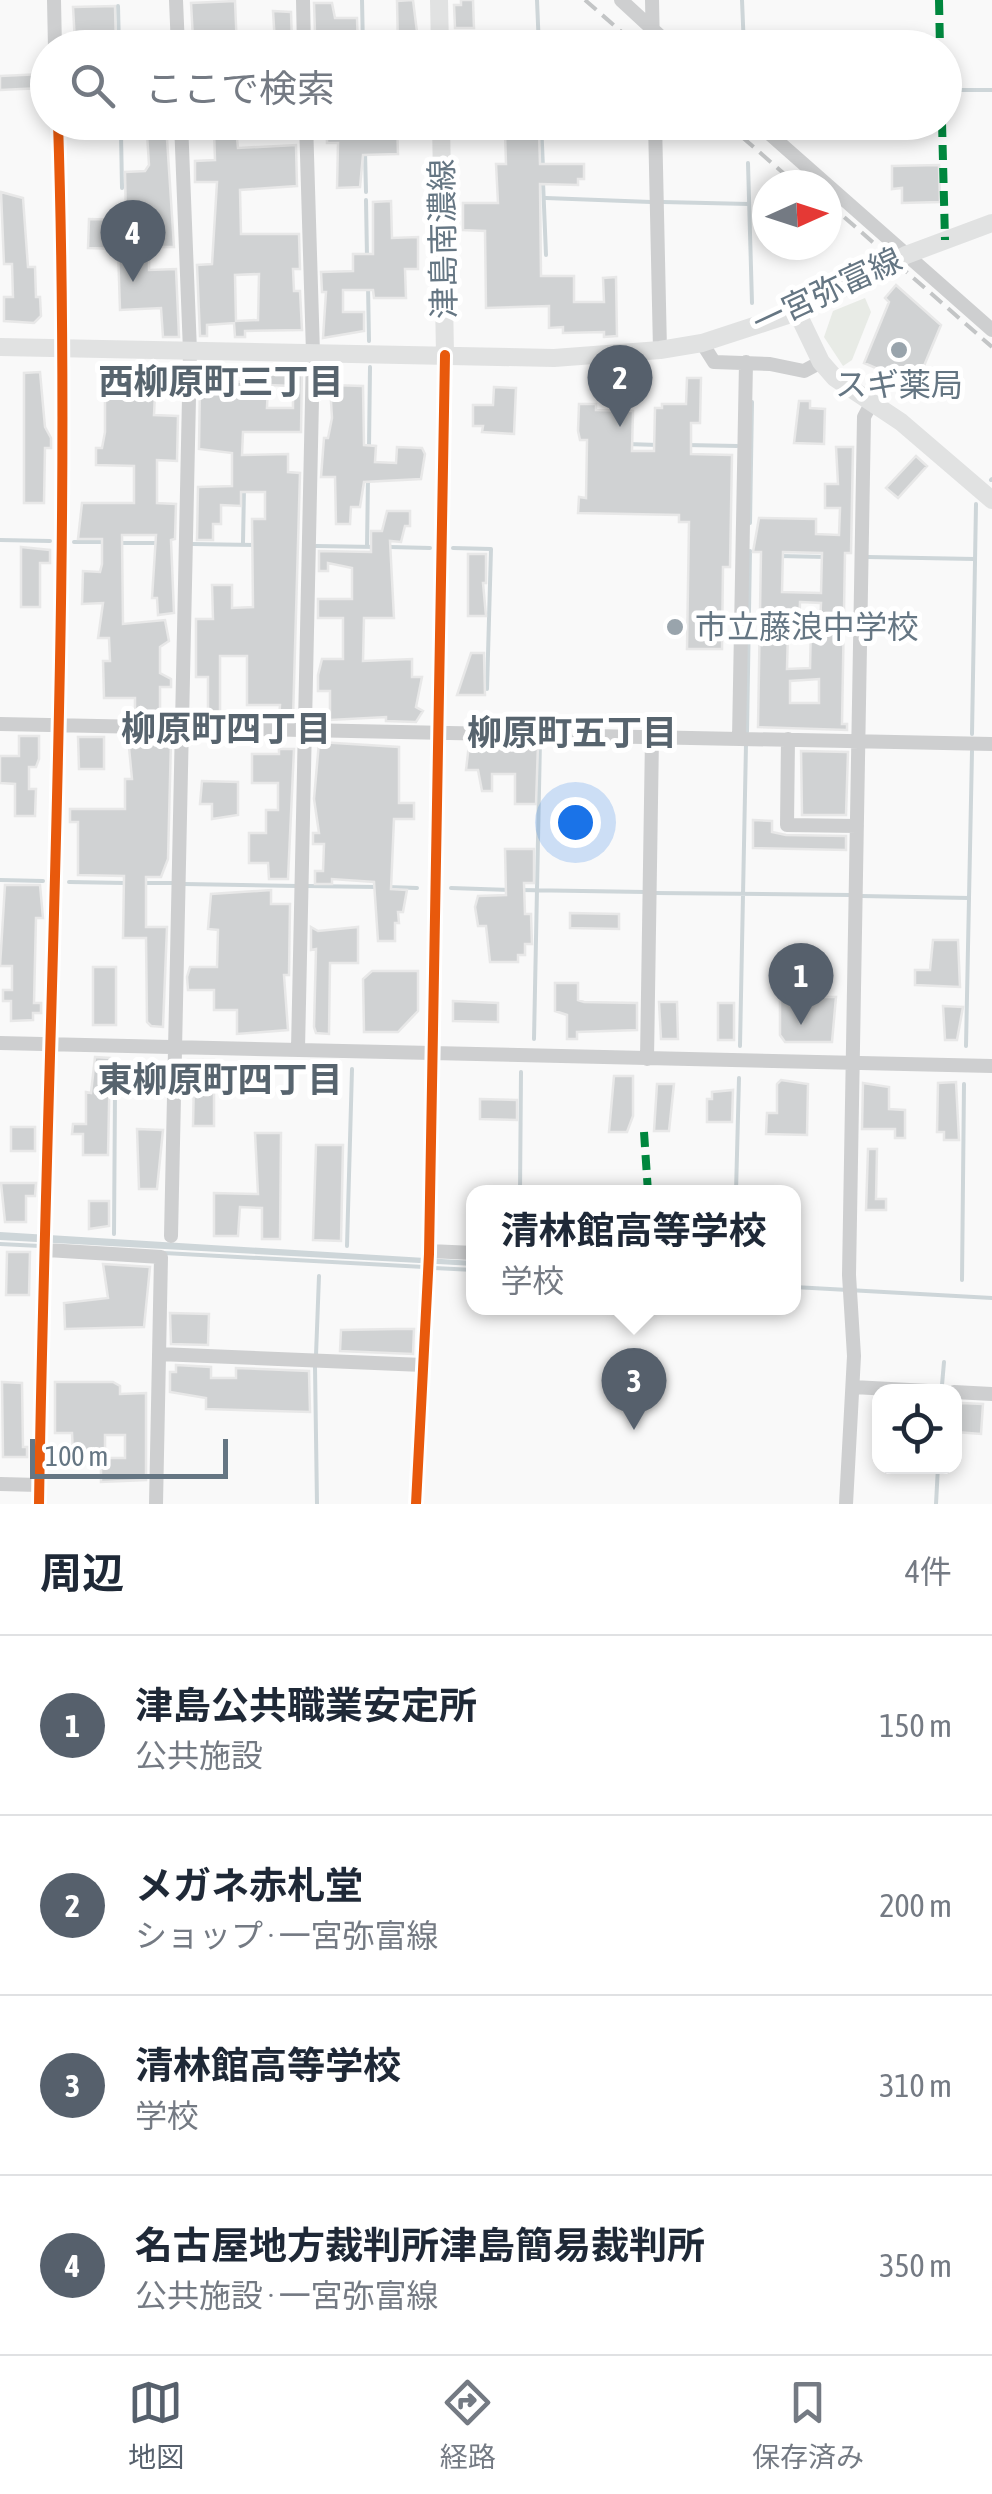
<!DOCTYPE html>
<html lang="ja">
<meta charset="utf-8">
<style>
body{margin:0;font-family:"Asap Condensed","Noto Sans JP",sans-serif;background:#f2f2f3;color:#1f2937}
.controls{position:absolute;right:30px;bottom:30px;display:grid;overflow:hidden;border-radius:20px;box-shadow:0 5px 15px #0003}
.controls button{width:90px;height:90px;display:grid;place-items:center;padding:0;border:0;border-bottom:2px solid #e0e1e3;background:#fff;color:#1f2937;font:50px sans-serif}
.compass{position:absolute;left:752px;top:170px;width:90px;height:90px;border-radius:50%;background:#fff;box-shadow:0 5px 15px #0003;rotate:87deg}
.scale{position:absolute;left:30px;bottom:25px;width:198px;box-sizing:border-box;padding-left:10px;border:5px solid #657683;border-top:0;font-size:28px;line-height:35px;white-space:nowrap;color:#657683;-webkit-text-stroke:8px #fff;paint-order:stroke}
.you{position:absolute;left:575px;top:822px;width:35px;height:35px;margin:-25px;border:8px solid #fff;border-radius:50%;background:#1a73e8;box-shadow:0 0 0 15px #1a73e833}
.badge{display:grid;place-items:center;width:65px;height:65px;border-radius:50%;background:#56606c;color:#fff;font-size:32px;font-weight:700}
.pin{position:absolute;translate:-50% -82px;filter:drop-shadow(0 2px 5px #0008)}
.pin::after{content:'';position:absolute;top:52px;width:35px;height:30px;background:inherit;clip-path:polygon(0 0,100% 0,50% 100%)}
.popup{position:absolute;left:466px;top:1185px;width:335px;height:130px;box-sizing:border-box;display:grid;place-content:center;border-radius:20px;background:#fff;filter:drop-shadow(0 2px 8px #0005);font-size:32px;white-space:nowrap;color:#747a83}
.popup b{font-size:38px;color:#1f2937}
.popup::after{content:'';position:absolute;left:50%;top:100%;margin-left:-20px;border:20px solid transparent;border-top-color:#fff}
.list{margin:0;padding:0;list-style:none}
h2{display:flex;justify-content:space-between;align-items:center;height:130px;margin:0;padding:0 40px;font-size:42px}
h2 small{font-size:32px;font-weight:400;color:#747a83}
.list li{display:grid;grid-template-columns:65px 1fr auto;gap:30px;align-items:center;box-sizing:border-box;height:180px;padding:0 40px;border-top:2px solid #e0e1e3}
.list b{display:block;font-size:38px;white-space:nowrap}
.list p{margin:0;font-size:32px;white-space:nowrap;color:#747a83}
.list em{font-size:32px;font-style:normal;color:#747a83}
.icon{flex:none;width:55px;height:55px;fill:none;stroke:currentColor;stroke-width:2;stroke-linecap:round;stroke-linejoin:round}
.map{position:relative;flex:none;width:992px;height:1504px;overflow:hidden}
.search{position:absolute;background:#fff;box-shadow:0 5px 15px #0003;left:30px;right:30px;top:30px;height:110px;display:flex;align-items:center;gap:25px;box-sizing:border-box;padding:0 35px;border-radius:55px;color:#747a83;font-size:38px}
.sheet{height:850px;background:#fff}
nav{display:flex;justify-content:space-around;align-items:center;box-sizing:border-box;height:140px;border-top:2px solid #e0e1e3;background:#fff;font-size:28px;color:#747a83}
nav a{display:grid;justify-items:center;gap:5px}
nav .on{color:#56606c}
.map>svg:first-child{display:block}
.green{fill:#e8ebe6}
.water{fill:#ced6d9}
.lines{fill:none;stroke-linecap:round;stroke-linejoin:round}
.stream{stroke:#ced6d9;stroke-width:4}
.building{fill:#d0d2d3;stroke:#e8e8e8;stroke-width:2.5;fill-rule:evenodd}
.minor{stroke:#cecfd0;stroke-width:14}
.major{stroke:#e1e2e2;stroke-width:18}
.rail{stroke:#c3c5c6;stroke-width:4;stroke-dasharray:15 8;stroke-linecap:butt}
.quiet{stroke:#00873e;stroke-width:8;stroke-dasharray:15 8;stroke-linecap:butt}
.cycleway-casing{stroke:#fff;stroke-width:16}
.cycleway{stroke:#e8590c;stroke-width:10}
.poi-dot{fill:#99a4ac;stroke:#fff;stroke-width:4}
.labels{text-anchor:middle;stroke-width:10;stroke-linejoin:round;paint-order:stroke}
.street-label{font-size:32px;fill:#657683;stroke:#fff}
.poi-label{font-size:32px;fill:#657683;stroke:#fff}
.neighbourhood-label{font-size:35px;font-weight:bold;fill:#57646e;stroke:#fff}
</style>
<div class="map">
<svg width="992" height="1504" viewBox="0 0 992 1504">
<rect width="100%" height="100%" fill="#f9f9f9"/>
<path class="green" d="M865 298 871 312 852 360 843 366 824 337 833 311Z"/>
<path class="water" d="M0 1232 474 1261V1266L0 1240Z"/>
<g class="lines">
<path class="stream" d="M362 0 363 48
M537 0 539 48
M742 0 744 48
M118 6 119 48
M949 90H992
M541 122 543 168
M121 134 122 188
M365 152 366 192
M748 163 752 303
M543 182 546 255
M546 198 651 202
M366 200 367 256
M663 202 749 204
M368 285 369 341
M627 444 658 445
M687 445 737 446
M369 447 370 367
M991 480 992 479
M750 523 752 402
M0 540 50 541
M74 542H104
M119 543H159
M243 543 244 488
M192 544 254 545
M316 546 375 547
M367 547 368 477
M390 547 430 548
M453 548 491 549 487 689
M780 556 826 557
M868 557 975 559
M747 732 750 551
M972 734 976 504
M0 880 43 881
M69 882 125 883
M144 883H175
M184 884 297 886
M307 886 377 887
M387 887 417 888
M451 888 511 890
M520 890 645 892
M655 893 850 895
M861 896 969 898
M534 1039 540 740
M740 1046 746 744
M966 1046 972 751
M520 1192 521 1072
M736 1192 739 1078
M114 1234 115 1092
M0 1244 40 1246
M347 1246 352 1069
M164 1253 424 1267
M434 1268 474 1270
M962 1280 964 1084
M794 1287 992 1298
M316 1355 319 1276
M315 1367 317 1504
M942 1385 944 1362
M936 1504 938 1466"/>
</g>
<path class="building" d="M413 0 419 48H398L397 1Z
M461 0H473L474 28H455L454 5H461Z
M235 1 237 48H221L220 38 193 39 191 3Z
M314 3H332L335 18H357L358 48H340V33L315 34Z
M115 6 116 47 75 43 73 7Z
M273 11 291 12 292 43H275Z
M43 74V88L0 90V76Z
M327 122H397L398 154 363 155 360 187 337 188 338 143H327Z
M166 123 174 247H149V270L176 269 179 337H163L161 308 120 310 118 249 88 248 89 219 126 220 125 172 145 171 149 165 147 134H139L138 124Z
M214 129H236L238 148 296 145 297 186 240 190 241 234H299L300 269H293L294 291H300L302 330 245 331V337H235L234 323 207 325V336H200L197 265 212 264 217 182H195V161L215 160ZM259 274 258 320 236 321 235 275Z
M539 131 540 164H584V179H578V185L540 184 541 276H574V302H604L603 278 616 277 617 336 604 337V332L563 333V327L549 328V306L486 308 485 231 463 230V203H498L496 164H506L505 133Z
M939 165 940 202 902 203V188L892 189V166Z
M1 192 23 198 28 267H35L36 297H40L41 316 34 323 4 321V297H13L12 264H4Z
M391 201 392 238 418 237V269H405L406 298H374L373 290H343V312H364V331L323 338 326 292H322L321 272 353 271V254H373V202Z
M896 285 941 325 916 385 864 363 889 302 885 298Z
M250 367 302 368 301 432H243L242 455 288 454V472L300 473 293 719H279L280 705H247V656H220V713H208V677H196V619H213L212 585H232V608L253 607 252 519H265V492H241V506L221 505V524H213V540H197L198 487 232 486V453L199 449 200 381 250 382ZM268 385 293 386V408H267Z
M40 372 45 427 51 438V448H45L44 503H24V373Z
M687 378H701L700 423H691V454L732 455 730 567H723L722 649H687L689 522H679V515L578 513 579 497 586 498 587 440H580L578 431 579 404H596V410L633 411 632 451H654L655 408H662V404H686Z
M330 385 363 386 364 445 376 446 375 462 396 463 397 447 422 448 425 454 421 479 364 482 360 507H351L350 524H336L335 477H321L324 438H328L332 418Z
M105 386H125V394H155L154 415 178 416 177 461 157 460V503L176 504 175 539 171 540 174 613 158 615 157 598H152L156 535H122L123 624 165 620 169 641 160 647V673L171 679V687H160V717L135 716V698H104L103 661H110L109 638H98L103 603 82 604 83 571 100 572 102 564V539H78L82 503H134V466L96 465V448H102L105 432Z
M494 387 516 388 514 434 482 432 483 426H473V405H493Z
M799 401H810V408L825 409 824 444 794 443Z
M836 447H853L851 553H845L842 724H847V730L758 727 761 552H753L759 518 816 519V534L839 535 840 508H825V484H838ZM783 552 822 553 821 593 782 592ZM800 602 821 603 820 625H811L810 668 787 669 788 631H799ZM819 679V703H790V681Z
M916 456 927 466 898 498 886 488Z
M387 511H410V526H405L401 542 390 541 394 618H364L363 661 412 659V677H422L416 707 423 711 416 722 386 721V717L330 720V691H318V675L322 659H343V618H318V599H352V568L328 563V571H319V551L371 552V531H382Z
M21 547 50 550V563H40V607H21Z
M468 554H486V583H483L486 616H468Z
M471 653H484L485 695H457Z
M19 736H39V759L36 767H29V789H36L35 816H15V784L0 783V756H19Z
M78 737H104V769H79Z
M128 737 171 741 168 859 161 877H146V927H167L163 1027 151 1026 147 1022 146 938H123L124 876 78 875V822H70V809H125V779H132Z
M319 742 399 747V803H414V819H394L391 889 407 890 403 912H398L399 923H395V941H378L374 882 332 879V884H315V871H323L324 844H313V833H319L314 799Z
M469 744 538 745 536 804H515V774H492V791H482L478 770H466Z
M279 749H294L288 879H269L268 863H249V833H266V810H278V783H252V754H279Z
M801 751 848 752 846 815H802Z
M202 781 238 782V815L212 819V804H200Z
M753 820 772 821V832L786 835 846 836V850L753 848Z
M505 849H534V883H524L525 914H531L532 944H525V955H518V962H490L486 926H478L475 907 478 896 506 895Z
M5 885H40L43 918H36L34 1003H41V1013H33V1020L11 1021V1001H3V990H12V966H0Z
M271 890V904H290L289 975H284L288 1030 237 1034V1010H214V990H188L187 977 190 967H217L218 930 208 929 211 894Z
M570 913 619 914V929L570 928Z
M311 927 318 931 358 927V963H330L329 1034 316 1033 314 1027 316 949 311 950Z
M933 940H958L960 987 915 985V970H930Z
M93 967H116V1025H93Z
M372 971H418V1011L398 1032H364L363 979Z
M555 983H578V1000L584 1002 637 1003V1030L577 1032V1039H567V1015L555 1011Z
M780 997H836L832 1042H785L780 1035Z
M453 1001 498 1003V1022L453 1021Z
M659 1002H677L678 1039H661Z
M718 1003H734V1040H718Z
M943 1006 963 1007 957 1040H945Z
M95 1057 110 1058 108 1155H83V1134H72L73 1124H86V1092L91 1093Z
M188 1060H214V1126H193L194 1079Z
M614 1076H633V1116L627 1132H609Z
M781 1080 808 1084 807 1135 766 1134 767 1113H777V1084Z
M956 1082 959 1140H944V1132H937L938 1083Z
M863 1083 889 1087V1109L905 1110V1138H895V1129H862Z
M657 1084H674L669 1131H654Z
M733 1090 732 1122H707V1099H712V1092Z
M480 1099 517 1100V1120L480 1119Z
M11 1127H35V1151H11Z
M137 1129 163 1130 157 1189H139Z
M255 1133H281L280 1239H262V1208L240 1207 238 1236H214V1193L258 1194Z
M316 1145H343L341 1241 313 1240Z
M868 1149H877L876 1199H886V1210H866Z
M1 1183H36L35 1196H26V1222H5Z
M89 1201H109V1226L89 1229Z
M7 1252H30L29 1295H6Z
M103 1264 150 1267 144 1327 65 1329 64 1303 108 1298Z
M170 1313 209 1314 208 1345 171 1344Z
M395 1329H414L413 1354 340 1351 341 1330Z
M176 1365 211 1367V1378H236V1368L309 1371 310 1412 206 1409V1398L170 1392V1372H176Z
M2 1382 22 1383 23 1447H27V1457H3Z
M55 1382H113L120 1386V1394L146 1393V1480L101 1482V1458H125V1435H105V1453H73L72 1433H55Z
M961 1403 983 1404 981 1434 956 1432Z"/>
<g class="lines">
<path class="minor" d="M54 0 55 48
M176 0 178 48
M303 0 304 48
M621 0 673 48
M652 0 653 48
M655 122 660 350
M756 122 992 330
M702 343 714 362 770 364 804 371 821 362
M0 724 992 744
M739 738 746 362
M788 739 787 825 857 826
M0 1043 992 1066
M298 1049 313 353 306 122
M647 1059 652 737
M171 1236 190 351 181 122
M47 1250 161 1257 156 1504
M429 1251 474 1253
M159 1354 423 1365
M853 1387 947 1392
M954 1392 992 1394
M0 1484 39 1485
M39 1504C46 1043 73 583 58 122
M416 1504 429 1254 445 355
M846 1504 854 1356 849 1275 864 417 872 402"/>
<path class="major" d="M439 0 440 48
M441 122 445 355
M797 312 821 362 835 378 901 422 992 500
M0 347 554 358 660 350 702 343 797 312 906 255 992 223"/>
<path class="rail" d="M585 0 640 48
M725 122 797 185
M827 202 992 347"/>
<path class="quiet" d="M939 0 940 48
M942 122 945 240
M644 1132 648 1192"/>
<g class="cycleway-casing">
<path id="cycleway" d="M39 1504C46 1043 73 583 58 122
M416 1504 429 1254 445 355"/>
</g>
<use href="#cycleway" class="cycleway"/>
</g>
<g class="poi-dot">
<circle cx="899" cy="350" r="10"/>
<circle cx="675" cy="627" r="10"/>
</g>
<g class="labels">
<g class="street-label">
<text transform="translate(443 239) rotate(-91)" y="11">津島南濃線</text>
<text transform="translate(827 291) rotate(-25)" y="11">一宮弥富線</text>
</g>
<g class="poi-label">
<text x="899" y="396">スギ薬局</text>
<text x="695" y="638" text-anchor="start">市立藤浪中学校</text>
</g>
<g class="neighbourhood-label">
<text x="221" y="394">西柳原町三丁目</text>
<text x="226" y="741">柳原町四丁目</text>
<text x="572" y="745">柳原町五丁目</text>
<text x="220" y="1092">東柳原町四丁目</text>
</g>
</g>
</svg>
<div class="controls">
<button><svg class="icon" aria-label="locate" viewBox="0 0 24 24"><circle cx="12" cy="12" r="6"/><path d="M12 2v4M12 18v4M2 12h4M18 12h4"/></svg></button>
</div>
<svg class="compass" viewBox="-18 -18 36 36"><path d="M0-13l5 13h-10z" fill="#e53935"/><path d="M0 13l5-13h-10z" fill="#747a83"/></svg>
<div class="scale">100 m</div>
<div class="you"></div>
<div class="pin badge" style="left:801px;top:1025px">1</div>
<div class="pin badge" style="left:620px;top:427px">2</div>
<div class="pin badge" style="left:634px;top:1430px">3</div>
<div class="popup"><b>清林館高等学校</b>学校</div>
<div class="pin badge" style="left:133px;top:282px">4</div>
<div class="search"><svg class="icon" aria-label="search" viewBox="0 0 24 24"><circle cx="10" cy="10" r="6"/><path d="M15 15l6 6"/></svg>ここで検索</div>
</div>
<section class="sheet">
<h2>周辺<small>4件</small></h2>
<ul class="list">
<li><span class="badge">1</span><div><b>津島公共職業安定所</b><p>公共施設</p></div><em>150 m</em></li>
<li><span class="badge">2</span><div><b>メガネ赤札堂</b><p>ショップ · 一宮弥富線</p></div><em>200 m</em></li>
<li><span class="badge">3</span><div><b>清林館高等学校</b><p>学校</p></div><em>310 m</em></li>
<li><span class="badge">4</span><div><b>名古屋地方裁判所津島簡易裁判所</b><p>公共施設 · 一宮弥富線</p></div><em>350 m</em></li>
</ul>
</section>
<nav>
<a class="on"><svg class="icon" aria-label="map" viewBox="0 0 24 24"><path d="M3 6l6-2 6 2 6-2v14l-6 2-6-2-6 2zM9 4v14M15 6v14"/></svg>地図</a>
<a><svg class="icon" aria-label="directions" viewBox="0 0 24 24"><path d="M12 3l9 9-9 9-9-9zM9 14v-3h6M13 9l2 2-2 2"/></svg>経路</a>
<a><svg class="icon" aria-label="saved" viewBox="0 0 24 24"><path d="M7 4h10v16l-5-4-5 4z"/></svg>保存済み</a>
</nav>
